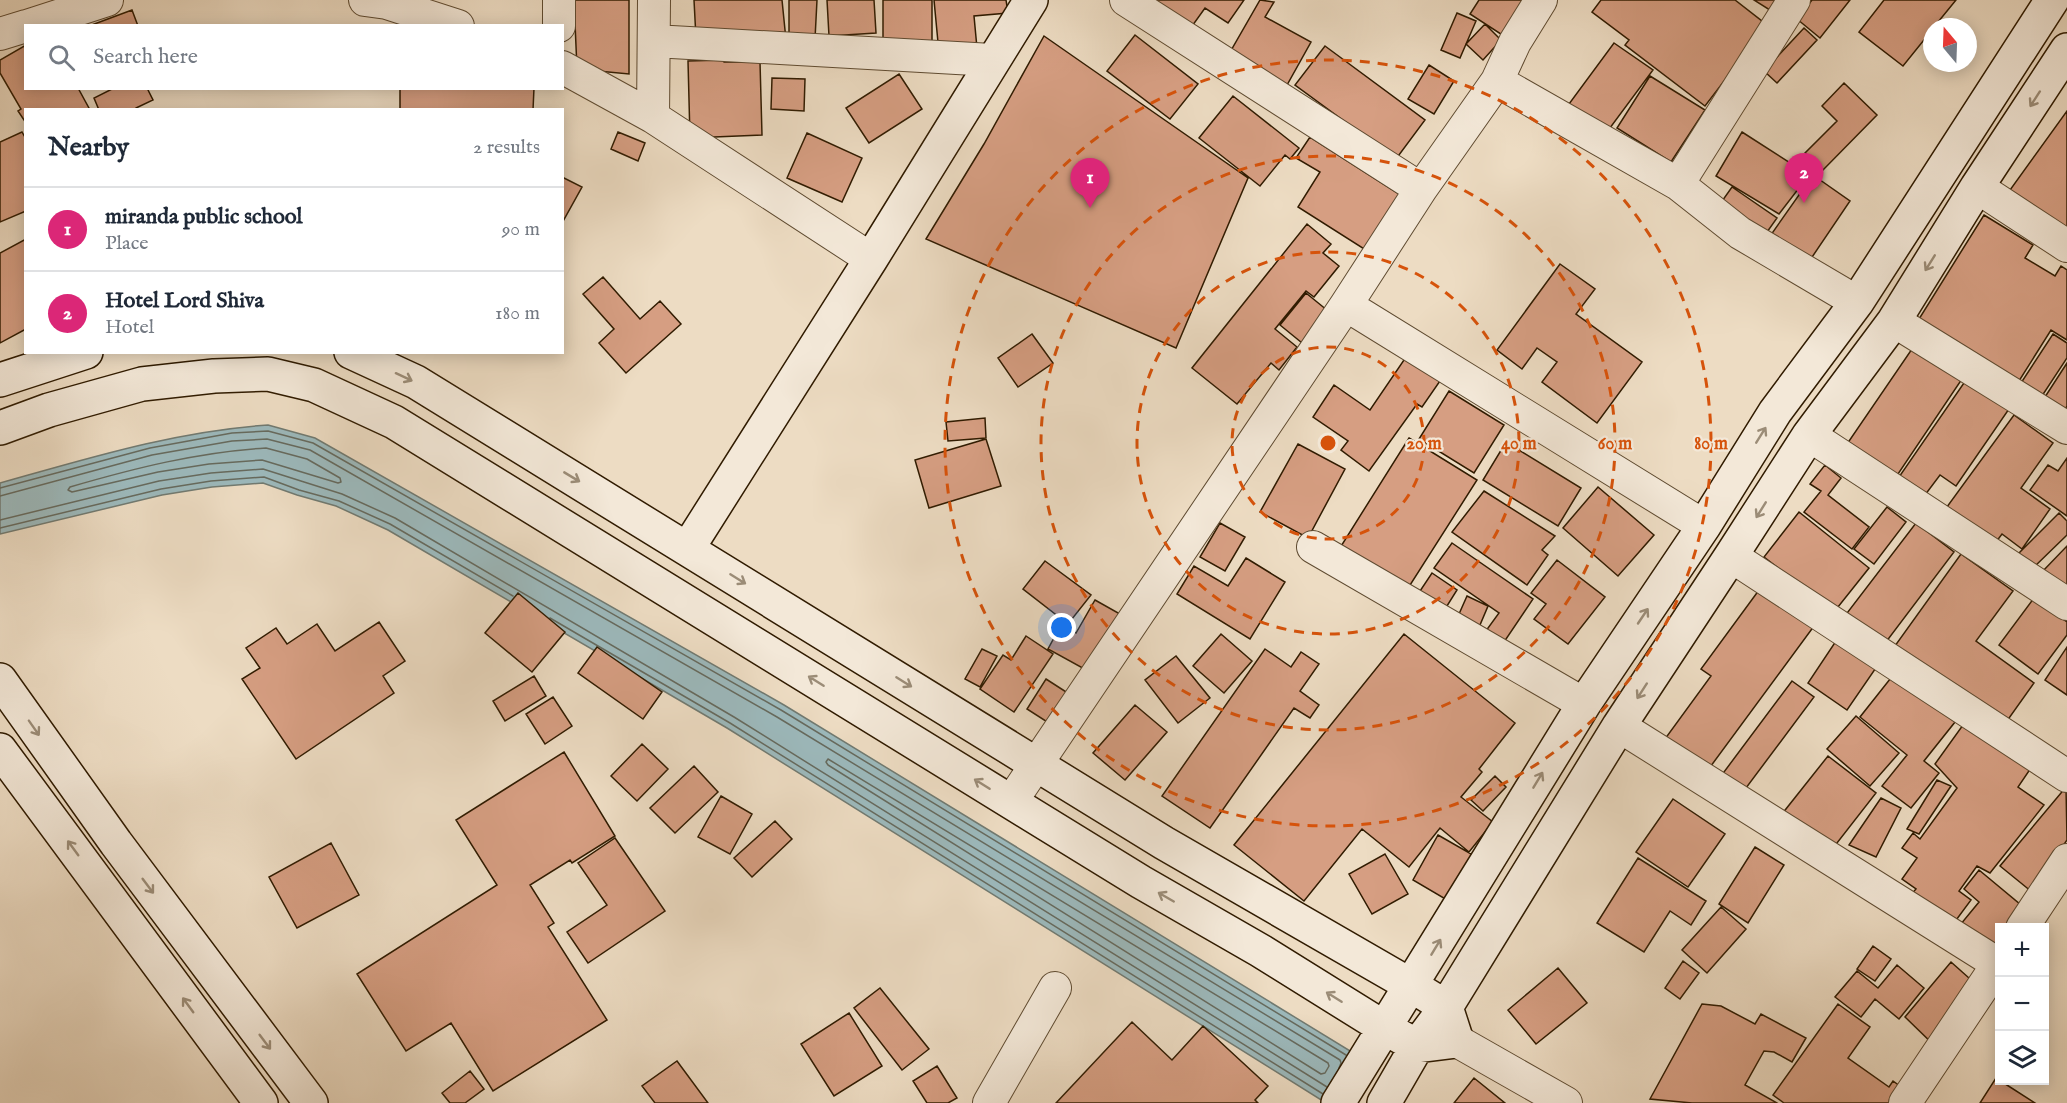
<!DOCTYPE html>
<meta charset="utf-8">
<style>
body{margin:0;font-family:"IM FELL English",serif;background:#f2f2f3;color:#1f2937}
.controls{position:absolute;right:18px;bottom:18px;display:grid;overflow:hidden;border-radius:0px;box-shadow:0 3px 15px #0003}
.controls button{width:54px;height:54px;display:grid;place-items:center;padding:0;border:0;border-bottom:2px solid #e0e1e3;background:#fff;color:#1f2937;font:30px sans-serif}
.compass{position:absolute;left:1923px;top:18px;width:54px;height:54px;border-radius:50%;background:#fff;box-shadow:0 3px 15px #0003;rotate:341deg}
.you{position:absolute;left:1062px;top:628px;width:21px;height:21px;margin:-15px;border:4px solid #fff;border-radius:50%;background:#1a73e8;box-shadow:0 0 0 9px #1a73e833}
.badge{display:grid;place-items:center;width:39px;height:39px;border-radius:50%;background:#db2777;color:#fff;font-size:20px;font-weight:700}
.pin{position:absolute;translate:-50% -50px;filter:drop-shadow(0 2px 3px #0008)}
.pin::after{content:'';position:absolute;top:32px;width:21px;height:18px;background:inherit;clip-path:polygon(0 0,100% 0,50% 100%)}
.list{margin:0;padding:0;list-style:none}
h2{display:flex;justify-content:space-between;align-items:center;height:78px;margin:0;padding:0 24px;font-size:26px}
h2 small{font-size:20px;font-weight:400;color:#747a83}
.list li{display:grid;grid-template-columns:39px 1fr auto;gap:18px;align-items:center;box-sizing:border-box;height:84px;padding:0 24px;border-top:2px solid #e0e1e3}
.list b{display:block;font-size:22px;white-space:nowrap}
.list p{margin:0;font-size:20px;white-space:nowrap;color:#747a83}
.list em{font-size:20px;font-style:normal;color:#747a83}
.icon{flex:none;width:33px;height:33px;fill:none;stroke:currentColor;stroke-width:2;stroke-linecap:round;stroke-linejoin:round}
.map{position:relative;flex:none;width:2067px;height:1103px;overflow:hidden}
.search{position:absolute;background:#fff;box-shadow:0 3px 15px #0003;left:24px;top:24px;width:540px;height:66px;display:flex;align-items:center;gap:15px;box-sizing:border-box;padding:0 21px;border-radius:0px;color:#747a83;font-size:22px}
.panel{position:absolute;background:#fff;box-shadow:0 3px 15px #0003;left:24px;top:108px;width:540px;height:246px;border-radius:0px}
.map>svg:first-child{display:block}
.water{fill:#9cb9bc;stroke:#717a71;stroke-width:1.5}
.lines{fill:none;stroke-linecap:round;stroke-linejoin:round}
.shore{stroke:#666a5e;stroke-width:1.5}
.building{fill:#d69e82;stroke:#301b00;stroke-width:1.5}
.street-casing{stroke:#5f4b31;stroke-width:34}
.secondary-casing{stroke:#301b00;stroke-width:36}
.street{stroke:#f3e8d8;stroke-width:32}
.secondary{stroke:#f3e8d8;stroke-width:33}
.oneway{stroke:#9b8c77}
.ring{fill:none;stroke:#d6530b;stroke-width:3;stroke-dasharray:10 8}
.centre{fill:#d6530b;stroke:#f3e8d8;stroke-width:3}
.ring-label{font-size:18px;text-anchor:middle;font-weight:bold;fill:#d6530b;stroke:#f3e8d8;stroke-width:4.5;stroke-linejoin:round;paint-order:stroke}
</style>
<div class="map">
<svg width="2067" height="1103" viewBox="0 0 2067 1103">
<rect width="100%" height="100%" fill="#eddcc3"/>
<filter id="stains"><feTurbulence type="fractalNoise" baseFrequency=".00333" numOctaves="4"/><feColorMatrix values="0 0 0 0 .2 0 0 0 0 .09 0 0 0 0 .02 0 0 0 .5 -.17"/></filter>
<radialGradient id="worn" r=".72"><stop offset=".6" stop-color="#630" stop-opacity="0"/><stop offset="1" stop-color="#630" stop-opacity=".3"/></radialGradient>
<path class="water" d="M268 425 315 438 784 705 1360 1057 1326 1103 727 728 388 530 336 506 297 495 263 483 212 487 162 495 0 534V483C89 458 176 431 268 425Z"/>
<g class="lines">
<path class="shore" d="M266 448 307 459 340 478 341 482 338 483 262 460 209 464 158 472 72 492 68 490 70 487C135 468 199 452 266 448Z
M0 488 150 448 232 433 268 431 313 443 781 710 1346 1055
M0 496 152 455 232 441 267 439 310 450 777 717 1340 1060 1341 1063 1339 1068
M0 520 159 481 211 473 263 469 342 494 395 518 734 717 1327 1087
M0 528 161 489 211 481 264 477 299 490 339 501 390 524 513 596
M550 618 730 723 1323 1094
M828 759 1328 1063 1329 1066 1325 1073 1321 1074 828 765 826 762Z"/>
</g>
<path class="building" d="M574 0H629V74L577 69Z
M694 0H782L786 40 696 38Z
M789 0H817L815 39 789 38Z
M827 0H874L876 33 829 36Z
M883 0H932V44H883Z
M934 0H1006L1008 13 974 16 977 48 939 53Z
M1146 0H1244L1228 23 1205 8 1190 29Z
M1260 0 1274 2 1265 17 1311 42 1287 85 1229 54Z
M1479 0H1536L1510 40 1470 14Z
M1601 0H1735L1767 25 1705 106 1625 45 1629 40 1592 12Z
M1754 0H1781L1773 12Z
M1812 0H1850L1820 38 1797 19Z
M1884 0H1956L1934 27H1932V30L1903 66 1859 32Z
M132 10 138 26H89Z
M1457 13 1476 21 1460 58 1441 50Z
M1485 24 1501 40 1483 60 1466 44Z
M1804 28 1817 40 1777 83 1764 71Z
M1135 35 1198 84 1170 119 1107 71Z
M1044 36 1248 178 1176 348 926 239 984 144Z
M1614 43 1653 70 1604 136 1566 108Z
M26 45V88H78L90 110H26V123L18 111 21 109 0 73V60Z
M1325 46 1425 120 1396 159 1295 85Z
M723 60 724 62H760L762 135 690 138 688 61Z
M1429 65 1454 81 1434 114 1408 99Z
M899 74 922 109 869 143 846 108Z
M1650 76 1705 110 1671 162 1617 128Z
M772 78 805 79 804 111 771 109Z
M1844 83 1877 115 1823 170 1805 153 1837 121 1822 106Z
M114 88H147L153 100 136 108V110H99L94 98Z
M400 88H534L533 110H400Z
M1233 96 1299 148 1290 159 1285 155 1260 186 1199 138Z
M2067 111V230L2010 190Z
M22 132 26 139V211L0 222V142Z
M618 132 645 143 638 161 611 149Z
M1742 132 1809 175 1779 214 1716 176Z
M807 133 862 158 842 202 787 178Z
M1310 137 1407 199 1372 254 1298 207 1320 172 1296 158Z
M1813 175 1850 201 1806 266 1768 239Z
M562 177 582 187 562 223Z
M1732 187 1777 218 1760 242 1715 211Z
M1984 215 2033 245 2025 258 2055 276 2061 266 2067 270V340L2051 330 2019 381 1919 319Z
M1307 224 1331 244 1323 253 1339 266 1314 297 1306 291 1275 329 1297 347 1279 370 1271 363 1237 404 1192 368Z
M26 239V329L0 343V253Z
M1560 264 1595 289 1576 314 1642 362 1597 423 1542 382 1557 362 1537 348 1522 369 1497 350Z
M603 277 640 319 660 301 681 324 626 373 599 343 614 329 583 294Z
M1306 293 1333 315 1307 347 1280 325Z
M1032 334 1053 363 1018 387 998 358Z
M2053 334 2067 343V358L2040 399 2019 386Z
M1914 346 1962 379 1896 477 1847 444Z
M1406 357 1440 381 1422 407 1417 404 1369 471 1341 450 1348 441 1313 417 1334 385 1370 410Z
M2067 363V406L2063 413 2043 400Z
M1966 380 2009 409 1956 486 1940 475 1925 495 1899 477Z
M1449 391 1504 425 1474 473 1419 439Z
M2014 415 2053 443 2021 488 2050 509 2022 549 2002 534 1993 546 1944 511Z
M985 418 986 438 948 441 946 422Z
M1409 438 1477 480 1405 593 1338 551Z
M986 439 1001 486 929 508 915 460Z
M1506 442 1581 488 1558 526 1483 480Z
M1298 444 1345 469 1308 538 1260 512Z
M2067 458V516L2030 490 2048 465 2058 471Z
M1825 465 1841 478 1828 495 1869 527 1852 549 1804 512 1821 491 1810 484Z
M1598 487 1654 535 1618 576 1563 528Z
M1484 491 1555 536 1542 550 1548 555 1527 585 1452 532Z
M1887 507 1906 522 1874 564 1854 549Z
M1799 512 1869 568 1834 612 1764 557Z
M2059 513 2067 521V535L2030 571 2016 556Z
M1220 523 1245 537 1225 571 1200 557Z
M1916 523 1954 552 1883 646 1844 617Z
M1452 543 1533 599 1498 651 1480 639 1499 613 1434 568Z
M2067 546V596L2042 572Z
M1961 554 2013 591 1976 641 2034 683 2002 728 1892 650Z
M1246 558 1285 582 1250 639 1177 594 1194 566 1228 586Z
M1557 560 1605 597 1568 644 1534 619 1546 604 1531 593Z
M1045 561 1091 595 1068 624 1023 589Z
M1432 573 1457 590 1442 614 1416 597Z
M1759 590 1817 622 1705 774 1662 743 1711 676 1701 669Z
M518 593 565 632 532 672 485 633Z
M1467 596 1488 606 1477 632 1455 623Z
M2034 598 2067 622V635L2038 674 1999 645Z
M1095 600 1120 614 1088 671 1048 649 1061 625 1076 633Z
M379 622 405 661 383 676 394 693 296 759 242 679 260 668 246 648 276 628 287 644 317 624 335 651Z
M1221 634 1252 661 1224 693 1193 666Z
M1404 634 1515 723 1479 769 1482 772 1461 797 1493 822 1469 852 1440 828 1409 867 1362 829 1304 901 1234 845Z
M1840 635 1880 662 1847 710 1808 683Z
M1026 636 1053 654 1014 712 980 689 1003 655 1011 660Z
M597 647 662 692 643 719 578 673Z
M2067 647V695L2045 680Z
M982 649 997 656 980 687 965 679Z
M1265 649 1291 667 1301 652 1319 664 1300 691 1319 705 1310 718 1294 708 1210 828 1162 796Z
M1176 656 1210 698 1178 723 1145 680Z
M1894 674 1955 722 1924 761 1939 773 1911 808 1882 786 1907 755 1860 717Z
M534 676 546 696 505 721 493 701Z
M1046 679 1074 697 1055 727 1027 709Z
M1792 681 1814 697 1740 796 1718 780Z
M553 697 572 726 545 744 526 714Z
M1135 705 1167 732 1125 780 1093 753Z
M1856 716 1899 753 1870 786 1827 749Z
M1968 718 2033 765 2018 787 2044 805 1990 873 1977 866 1959 891 1971 900 1951 927 1909 897 1916 889 1902 879 1917 858 1902 848 1913 833 1920 839 1957 788 1935 764Z
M642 744 668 769 637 801 611 776Z
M564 752 615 836 572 863 570 860 530 885 554 923 548 927 607 1020 493 1091 451 1023 406 1051 357 974 497 885 456 820Z
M1828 756 1876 793 1830 852 1782 814Z
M694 766 718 792 675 833 650 808Z
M1495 776 1506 787 1483 811 1471 800Z
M1937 780 1951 786 1919 834 1907 829Z
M2066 787 2067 840 2032 892 2000 866Z
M721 796 752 814 730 854 698 837Z
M1881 798 1901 808 1876 857 1849 845Z
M1673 799 1725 834 1688 887 1636 852Z
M775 821 792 839 752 877 734 858Z
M1438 835 1473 855 1447 900 1413 880Z
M615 838 665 911 588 963 567 932 607 905 578 863Z
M331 843 359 895 297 928 269 877Z
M1755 847 1784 865 1748 923 1719 904Z
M1385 854 1408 894 1372 914 1349 874Z
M1638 858 1706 901 1691 925 1670 911 1644 952 1597 923Z
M1979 870 2027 910 2016 928H2000L1999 954 1960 925 1979 902 1964 889Z
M1721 907 1746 929 1707 973 1682 950Z
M1873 946 1891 959 1875 981 1857 969Z
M1683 961 1699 973 1680 999 1665 988Z
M1951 962 1978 986 1936 1047 1905 1017Z
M1897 965 1924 988 1899 1019 1875 999 1861 1017 1835 997 1857 971 1878 988Z
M1558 968 1587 1003 1536 1044 1508 1010Z
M880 988 929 1049 902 1070 854 1008Z
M1702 1004 1721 1006 1755 1024 1761 1014 1806 1038 1792 1062 1774 1052 1764 1051 1745 1085 1777 1103H1692L1650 1099Z
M1838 1004 1870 1027 1848 1058 1889 1087 1893 1081 1908 1092 1900 1103H1784L1773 1095Z
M849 1013 882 1066 834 1096 801 1044Z
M1132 1022 1172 1060 1203 1026 1268 1086 1255 1100 1258 1103H1056Z
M677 1061 708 1103H655L642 1086Z
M937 1066 957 1098 948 1103H927L913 1081Z
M470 1071 484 1089 465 1103H450L442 1093Z
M1474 1078 1505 1103H1454Z
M1996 1078 2035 1103H1980Z"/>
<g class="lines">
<g class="street-casing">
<path id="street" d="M365 0 387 3 458 26
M559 0V26
M1126 0 1421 189
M27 26 107 0
M0 34 26 26
M654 41 992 60
M562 67 653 117 871 259
M1497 81 1678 184 1740 233 1857 302
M653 117 654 0
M1678 184 1794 0
M1977 187 2067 246
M1346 305 1704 526
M1894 321 2067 428
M1809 435 2067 604
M1313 547 1584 704
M1731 556 2067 776
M1619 726 1998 964
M1011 802 1346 305 1421 189 1497 81 1515 42 1541 0
M2022 928 2067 860
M1457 1041 1566 1103
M989 1103 1055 988
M1905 1103 2000 961"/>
</g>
<g class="secondary-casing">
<path id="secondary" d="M0 380 86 352
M0 428 49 410 142 384 214 376 268 374 314 385 394 422 1141 882 1261 951 1383 1027 1417 1046 1457 1041 1446 1007 1412 986 1164 843 416 382 351 352
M688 548 871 259 1031 0
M0 680 116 843 311 1103
M0 750 261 1103
M1338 1103 1584 704 1704 526 1775 412 1857 302 2052 0
M1384 1103 1417 1046 1446 1007 1619 726 1731 556 1809 435 1894 321 1977 187 2067 50"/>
</g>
<use href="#street" class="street"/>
<use href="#secondary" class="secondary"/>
</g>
<defs><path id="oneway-shaft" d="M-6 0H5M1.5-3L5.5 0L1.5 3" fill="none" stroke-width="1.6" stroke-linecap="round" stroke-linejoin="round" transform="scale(1.5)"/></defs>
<g class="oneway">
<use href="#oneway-shaft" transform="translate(2035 99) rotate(123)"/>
<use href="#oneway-shaft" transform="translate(1930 263) rotate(122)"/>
<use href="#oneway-shaft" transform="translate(404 377) rotate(25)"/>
<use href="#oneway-shaft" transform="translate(1761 435) rotate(-58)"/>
<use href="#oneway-shaft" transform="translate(572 477) rotate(31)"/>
<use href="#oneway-shaft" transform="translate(1761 510) rotate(122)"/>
<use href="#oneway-shaft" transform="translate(738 579) rotate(32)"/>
<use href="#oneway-shaft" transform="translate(1643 616) rotate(-56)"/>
<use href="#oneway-shaft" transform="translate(816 681) rotate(-148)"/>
<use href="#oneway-shaft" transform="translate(904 682) rotate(32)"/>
<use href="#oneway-shaft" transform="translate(1642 691) rotate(123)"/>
<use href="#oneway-shaft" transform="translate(34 728) rotate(55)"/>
<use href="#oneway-shaft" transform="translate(1538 780) rotate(-59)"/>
<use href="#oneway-shaft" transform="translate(982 784) rotate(-148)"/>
<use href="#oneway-shaft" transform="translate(73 848) rotate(-126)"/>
<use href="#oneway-shaft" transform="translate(148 886) rotate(53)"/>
<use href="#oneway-shaft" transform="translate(1166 897) rotate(-150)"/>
<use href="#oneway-shaft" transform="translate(1436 947) rotate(-59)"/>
<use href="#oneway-shaft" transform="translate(1334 997) rotate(-148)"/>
<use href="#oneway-shaft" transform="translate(188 1005) rotate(-126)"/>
<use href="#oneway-shaft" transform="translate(265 1042) rotate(53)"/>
</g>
<g class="ring">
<circle cx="1328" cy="443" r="96"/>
<circle cx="1328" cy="443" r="191"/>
<circle cx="1328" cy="443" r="287"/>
<circle cx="1328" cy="443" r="383"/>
</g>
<circle cx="1328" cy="443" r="9" class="centre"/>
<g class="ring-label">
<text x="1424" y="449">20 m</text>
<text x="1519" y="449">40 m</text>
<text x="1615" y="449">60 m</text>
<text x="1711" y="449">80 m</text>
</g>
<rect width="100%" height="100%" filter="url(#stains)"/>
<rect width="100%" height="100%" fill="url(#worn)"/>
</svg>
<div class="controls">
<button>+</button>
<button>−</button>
<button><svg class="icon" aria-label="layers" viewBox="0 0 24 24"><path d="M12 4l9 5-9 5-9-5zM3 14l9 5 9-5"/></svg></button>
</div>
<svg class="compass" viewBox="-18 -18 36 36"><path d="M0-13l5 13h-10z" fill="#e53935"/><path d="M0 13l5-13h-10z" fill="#747a83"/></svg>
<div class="you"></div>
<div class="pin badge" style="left:1090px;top:208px">1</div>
<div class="pin badge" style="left:1804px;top:203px">2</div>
<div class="search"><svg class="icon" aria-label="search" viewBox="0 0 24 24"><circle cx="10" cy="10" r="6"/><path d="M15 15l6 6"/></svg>Search here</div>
<section class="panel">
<h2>Nearby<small>2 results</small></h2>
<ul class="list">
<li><span class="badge">1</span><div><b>miranda public school</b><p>Place</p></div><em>90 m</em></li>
<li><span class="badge">2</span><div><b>Hotel Lord Shiva</b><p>Hotel</p></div><em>180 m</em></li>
</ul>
</section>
</div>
